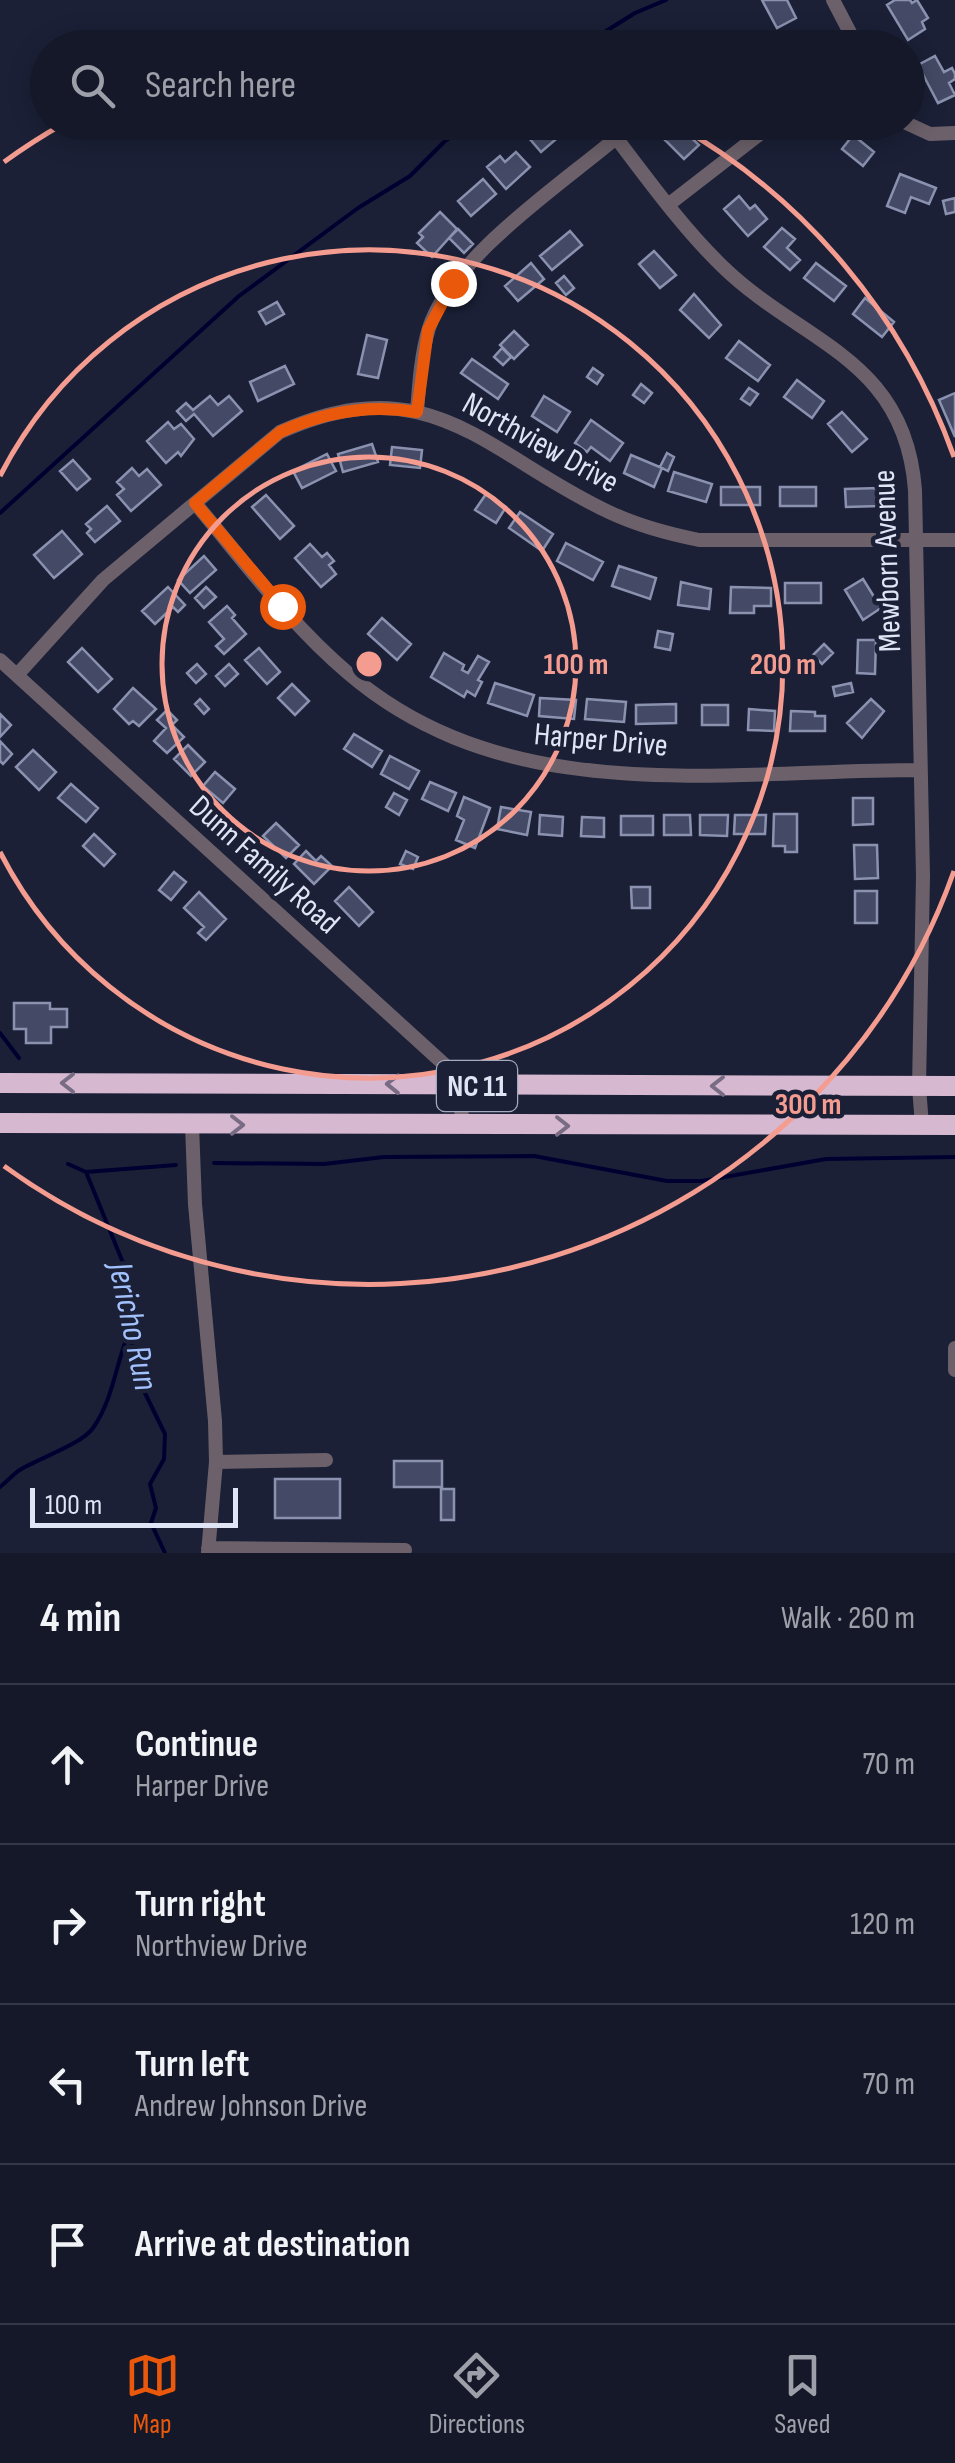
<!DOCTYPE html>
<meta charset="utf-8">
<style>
body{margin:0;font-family:"Sofia Sans Condensed",sans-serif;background:#212535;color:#f1f3f6}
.scale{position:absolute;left:30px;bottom:25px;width:208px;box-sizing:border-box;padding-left:10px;border:5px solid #e0e5f5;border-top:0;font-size:28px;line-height:35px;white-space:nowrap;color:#e0e5f5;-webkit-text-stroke:8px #1b2037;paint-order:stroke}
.stop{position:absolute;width:30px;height:30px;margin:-22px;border:8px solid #ea580c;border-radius:50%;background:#fff}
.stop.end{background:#ea580c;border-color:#fff;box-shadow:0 2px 10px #0008}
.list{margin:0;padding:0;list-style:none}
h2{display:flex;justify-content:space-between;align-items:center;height:130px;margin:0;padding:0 40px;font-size:42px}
h2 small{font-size:32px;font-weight:400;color:#9da0a8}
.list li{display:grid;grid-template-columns:65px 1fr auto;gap:30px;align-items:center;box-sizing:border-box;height:160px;padding:0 40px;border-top:2px solid #333746}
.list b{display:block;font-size:38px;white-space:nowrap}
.list p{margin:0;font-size:32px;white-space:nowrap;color:#9da0a8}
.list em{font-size:32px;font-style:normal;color:#9da0a8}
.icon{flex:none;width:55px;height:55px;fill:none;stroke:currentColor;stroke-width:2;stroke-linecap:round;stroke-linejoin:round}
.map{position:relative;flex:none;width:955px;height:1553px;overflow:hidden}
.search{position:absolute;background:#141829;box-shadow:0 5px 25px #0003;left:30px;right:30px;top:30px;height:110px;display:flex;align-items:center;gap:25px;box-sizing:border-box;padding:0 35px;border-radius:55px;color:#9da0a8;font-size:38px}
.sheet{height:770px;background:#141829}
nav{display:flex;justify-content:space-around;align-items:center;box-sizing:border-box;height:140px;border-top:2px solid #333746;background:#141829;font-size:28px;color:#9da0a8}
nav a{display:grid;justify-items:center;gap:5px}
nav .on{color:#ea580c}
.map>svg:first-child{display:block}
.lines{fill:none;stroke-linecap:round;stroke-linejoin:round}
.stream{stroke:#000030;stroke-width:4}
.building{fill:#444a65;stroke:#8a92b0;stroke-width:2.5}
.minor{stroke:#6c616a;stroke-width:14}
.highway{stroke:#d6b9d0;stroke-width:20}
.oneway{stroke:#786c84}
.route{stroke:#ea580c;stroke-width:12}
.ring{fill:none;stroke:#f59c90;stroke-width:5}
.labels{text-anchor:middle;stroke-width:9;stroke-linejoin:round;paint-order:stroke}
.shield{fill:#1b2037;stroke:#a5aabc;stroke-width:2.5}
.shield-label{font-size:30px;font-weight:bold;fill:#e0e5f5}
.street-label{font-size:32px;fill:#e0e5f5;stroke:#1b2037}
.water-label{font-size:35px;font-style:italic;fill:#a1c0fc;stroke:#1b2037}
.centre{fill:#f59c90;stroke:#1b2037;stroke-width:5}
.ring-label{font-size:30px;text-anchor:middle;font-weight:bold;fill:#f59c90;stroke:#1b2037;stroke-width:9;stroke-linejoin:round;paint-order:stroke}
</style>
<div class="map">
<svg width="955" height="1553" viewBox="0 0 955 1553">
<rect width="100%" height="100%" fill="#1b2037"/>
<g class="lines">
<path class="stream" d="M579 48 635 13 666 0
M0 513 239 296 358 208 410 176 444 142 471 122
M0 1033 19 1058
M214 1163 324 1164 384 1157 534 1156 667 1181H702L826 1159 955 1157
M68 1164 86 1172 128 1275 129 1332 141 1385 165 1434 164 1459 150 1484 156 1508 151 1523 165 1553
M86 1172 176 1165
M0 1487C6 1482 12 1476 18 1471 36 1459 81 1445 93 1428 113 1400 116 1363 129 1332"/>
</g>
<path class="building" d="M762 0H787L796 18 777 28Z
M895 0H910L912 3 917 0 928 18 922 22 925 29 908 40 887 5Z
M805 37 811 48H785Z
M935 56 944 72 952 68 955 74V79L949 83 955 95 938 103 918 65Z
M547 122H564L569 128 541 152 529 138Z
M679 126 699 145 684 159 665 140Z
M853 135 874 152 863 166 842 149Z
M516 152 530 167 506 189 487 167 500 156 505 162Z
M900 174 936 188 929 204 911 197 905 213 887 206Z
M483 179 496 194 471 216 458 201Z
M739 196 750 209 755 205 767 219 748 236 724 209Z
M955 198V212L946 214 943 201Z
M440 212 457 229 432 257 417 243 423 237 419 233Z
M782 228 795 239 787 248 800 260 790 270 764 247Z
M458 229 473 244 464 253 449 238Z
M570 231 582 245 552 270 540 256Z
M654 251 676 275 660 288 639 264Z
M531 263 544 279 518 301 505 286Z
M816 263 846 286 834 301 804 278Z
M564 276 574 288 566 295 556 283Z
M694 294 721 325 709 338 680 310Z
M865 298 894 322 882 337 853 314Z
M277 302 284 314 266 324 259 312Z
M514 331 528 345 514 359 500 345Z
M367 335 387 340 378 378 358 374Z
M739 341 770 365 758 381 726 358Z
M502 348 511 357 503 365 494 357Z
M472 359 508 384 498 399 461 373Z
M285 366 294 384 258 401 250 382Z
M593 368 603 375 597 384 587 377Z
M797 380 824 401 812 418 784 397Z
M641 384 652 393 644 403 633 395Z
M749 388 758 394 750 405 741 399Z
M955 393V437L939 400Z
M210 396 218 405 229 396 242 411 213 436 194 414 186 421 177 411 186 403 193 410Z
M544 396 570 412 557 432 532 416Z
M842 412 867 439 852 452 828 424Z
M591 420 623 443 610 461 591 447 587 452 575 443Z
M168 422 174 429 181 424 194 439 181 456 178 452 166 463 147 441Z
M372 444 378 462 343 472 338 454Z
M392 447 422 450 420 468 390 465Z
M667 453 674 457 668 471 660 467Z
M327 454 336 471 302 488 293 471Z
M631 455 662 468 654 487 624 473Z
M73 460 90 479 77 490 60 471Z
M132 468 139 476 147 469 161 485 131 511 117 495 124 489 117 482Z
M674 472 712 484 706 502 668 491Z
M721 487H760V505H721Z
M780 487H816V506H780Z
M879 488 880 506 846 507 845 489Z
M486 494 506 507 496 523 475 510Z
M266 495 294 526 280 539 252 507Z
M107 506 120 521 95 542 87 533 91 529 86 524Z
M520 512 553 534 542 551 509 528Z
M62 531 82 554 54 578 34 555Z
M566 543 603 562 593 580 557 561Z
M310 544 322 557 327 553 334 561 329 565 336 574 321 587 295 558Z
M204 556 216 570 190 593 178 580Z
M619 566 656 578 650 599 612 586Z
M863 579 881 608 863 620 845 590Z
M681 582 711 589 709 609 678 605Z
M785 583H821V603H785Z
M168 587 185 605 178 612 173 607 155 624 142 611Z
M206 587 216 597 204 608 195 598Z
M731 587 771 588V606H754V613H730Z
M227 606 235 615 232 618 246 634 224 654 216 646 224 639 209 622Z
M382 618 411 644 397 660 368 634Z
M658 631 673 634 670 650 655 647Z
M858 640H876L875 674 857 673Z
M824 644 833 653 822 664 813 655Z
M82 648 112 679 98 692 68 662Z
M259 648 280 672 267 684 245 660Z
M444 653 464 665 462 670 468 673 478 656 489 662 478 680 482 682 475 696 467 691 464 697 431 677Z
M197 664 206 674 196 683 187 673Z
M229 664 238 674 225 686 216 676Z
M495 683 534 695 527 716 488 703Z
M851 683 853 692 835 696 833 687Z
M292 684 309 701 295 715 278 698Z
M133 688 156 709 139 726 133 721 129 724 114 709Z
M540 698 576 700 574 719 539 716Z
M200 699 209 709 204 714 195 704Z
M587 699 626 702 624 722 585 719Z
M871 699 884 711 862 738 847 723Z
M676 704V723L636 724V705Z
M702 705H728V725H702Z
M749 709 775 711 774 731 748 730Z
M167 710 177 720 172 725 184 737 167 753 154 741 166 728 157 720Z
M791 711 815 712V716H825V731H790Z
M0 714 11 725 0 737Z
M354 734 382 751 372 767 344 749Z
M0 741 12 754 3 764 0 761Z
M188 745 205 762 191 776 174 759Z
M33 750 56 772 39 790 16 767Z
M390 756 419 771 409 789 381 774Z
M215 772 235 789 223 803 203 786Z
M430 782 456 793 448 811 422 799Z
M71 784 98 808 86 822 58 798Z
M394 793 407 800 399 815 386 807Z
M464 797 490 808 475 848 456 840 464 820 457 816Z
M853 798H873V824L853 825Z
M501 807 531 812 527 835 497 829Z
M774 814H797V852H785V846H773Z
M540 815 563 817 562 836 539 834Z
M664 815H690L691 835H664Z
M700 815H728L727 836 700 835Z
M735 815H766L765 834H734Z
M621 816H653V835H621Z
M582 817 604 818V837L581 836Z
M276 823 299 845 286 858 263 836Z
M94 834 115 854 104 866 83 846Z
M854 845H877L878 878 855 879Z
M306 851 316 861 321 856 332 866 314 884 294 864Z
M406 851 418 857 413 869 400 864Z
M174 872 186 882 171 900 159 890Z
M349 887 373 912 359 926 335 901Z
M631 887H650V908H632Z
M855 891H877V923H855Z
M199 892 226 919 206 940 198 933 204 927 184 908Z
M14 1003H50V1009H67V1027H51V1043H26V1029H14Z
M394 1461H442V1487H394Z
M275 1479H340V1518H275Z
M441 1489H454V1520H441Z"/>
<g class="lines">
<path class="minor" d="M833 0 858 48
M604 122C642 171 678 223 722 266 802 344 905 357 915 490L923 876 919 1087 922 1125
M904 122 930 134 955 133
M668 205 775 122
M417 412C419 385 421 354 429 328 452 257 559 186 616 138
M195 503C244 561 290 624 348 673 509 811 725 770 920 770
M0 660 446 1066 458 1086 463 1125
M17 675 103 580 280 432C432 364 488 456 611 513 639 526 669 534 699 540H955
M192 1125 195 1204 215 1421 216 1462 208 1553
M955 1348V1370
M216 1462 326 1460
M208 1548 405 1550"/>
<path class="highway" d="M0 1083 955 1086
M0 1123 955 1125"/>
</g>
<defs><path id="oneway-chevron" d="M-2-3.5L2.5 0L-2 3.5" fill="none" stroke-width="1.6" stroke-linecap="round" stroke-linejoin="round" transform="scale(2.5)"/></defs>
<g class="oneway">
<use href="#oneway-chevron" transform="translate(68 1083) rotate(-180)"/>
<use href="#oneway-chevron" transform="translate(393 1084) rotate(-179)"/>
<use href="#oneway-chevron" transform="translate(718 1086) rotate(-180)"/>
<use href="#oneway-chevron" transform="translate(237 1125)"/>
<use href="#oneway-chevron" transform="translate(562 1126)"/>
</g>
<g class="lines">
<path class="route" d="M282 606 195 503 280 432C324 412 369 404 417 412L428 330 453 283"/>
</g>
<g class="ring">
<circle cx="369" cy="664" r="207"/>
<path d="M0 476A414 414 0 1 1 0 852"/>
<path d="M954 871A621 621 0 0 1 4 1166M4 162A621 621 0 0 1 63 124M299 47A621 621 0 0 1 439 47M675 124A621 621 0 0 1 954 457"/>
</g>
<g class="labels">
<rect class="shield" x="437" y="1061" width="80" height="50" rx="8"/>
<g class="shield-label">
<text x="477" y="1096">NC 11</text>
</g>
<g class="street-label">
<text transform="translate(541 442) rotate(29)" y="11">Northview Drive</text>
<text transform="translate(886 561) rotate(-92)" y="11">Mewborn Avenue</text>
<text transform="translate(601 739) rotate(5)" y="11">Harper Drive</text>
<text transform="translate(265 864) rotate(42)" y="11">Dunn Family Road</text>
</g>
<g class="water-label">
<text transform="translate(134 1326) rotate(78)" y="12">Jericho Run</text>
</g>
</g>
<circle cx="369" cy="664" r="15" class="centre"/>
<g class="ring-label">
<text x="576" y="674">100 m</text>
<text x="783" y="674">200 m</text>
<text x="808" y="1114">300 m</text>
</g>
</svg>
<div class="scale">100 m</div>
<div class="stop" style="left:282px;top:606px"></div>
<div class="stop end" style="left:453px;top:283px"></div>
<div class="search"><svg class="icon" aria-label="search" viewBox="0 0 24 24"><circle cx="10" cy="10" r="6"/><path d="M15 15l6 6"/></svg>Search here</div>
</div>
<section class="sheet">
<h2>4 min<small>Walk · 260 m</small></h2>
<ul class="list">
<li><svg class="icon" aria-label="ahead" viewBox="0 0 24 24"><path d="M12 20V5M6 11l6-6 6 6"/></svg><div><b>Continue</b><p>Harper Drive</p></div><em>70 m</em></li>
<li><svg class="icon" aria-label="right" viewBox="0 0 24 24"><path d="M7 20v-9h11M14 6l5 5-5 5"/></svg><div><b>Turn right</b><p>Northview Drive</p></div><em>120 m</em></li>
<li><svg class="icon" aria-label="left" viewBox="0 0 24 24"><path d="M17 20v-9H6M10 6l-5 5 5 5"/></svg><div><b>Turn left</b><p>Andrew Johnson Drive</p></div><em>70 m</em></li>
<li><svg class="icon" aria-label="arrive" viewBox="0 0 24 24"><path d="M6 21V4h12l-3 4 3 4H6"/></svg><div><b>Arrive at destination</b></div></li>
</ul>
</section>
<nav>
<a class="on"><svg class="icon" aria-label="map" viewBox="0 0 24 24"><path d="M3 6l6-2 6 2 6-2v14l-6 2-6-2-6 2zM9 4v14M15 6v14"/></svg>Map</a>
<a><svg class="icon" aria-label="directions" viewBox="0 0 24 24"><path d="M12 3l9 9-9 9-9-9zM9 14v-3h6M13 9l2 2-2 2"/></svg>Directions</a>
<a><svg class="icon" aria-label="saved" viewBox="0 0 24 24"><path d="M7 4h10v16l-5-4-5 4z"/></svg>Saved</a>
</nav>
